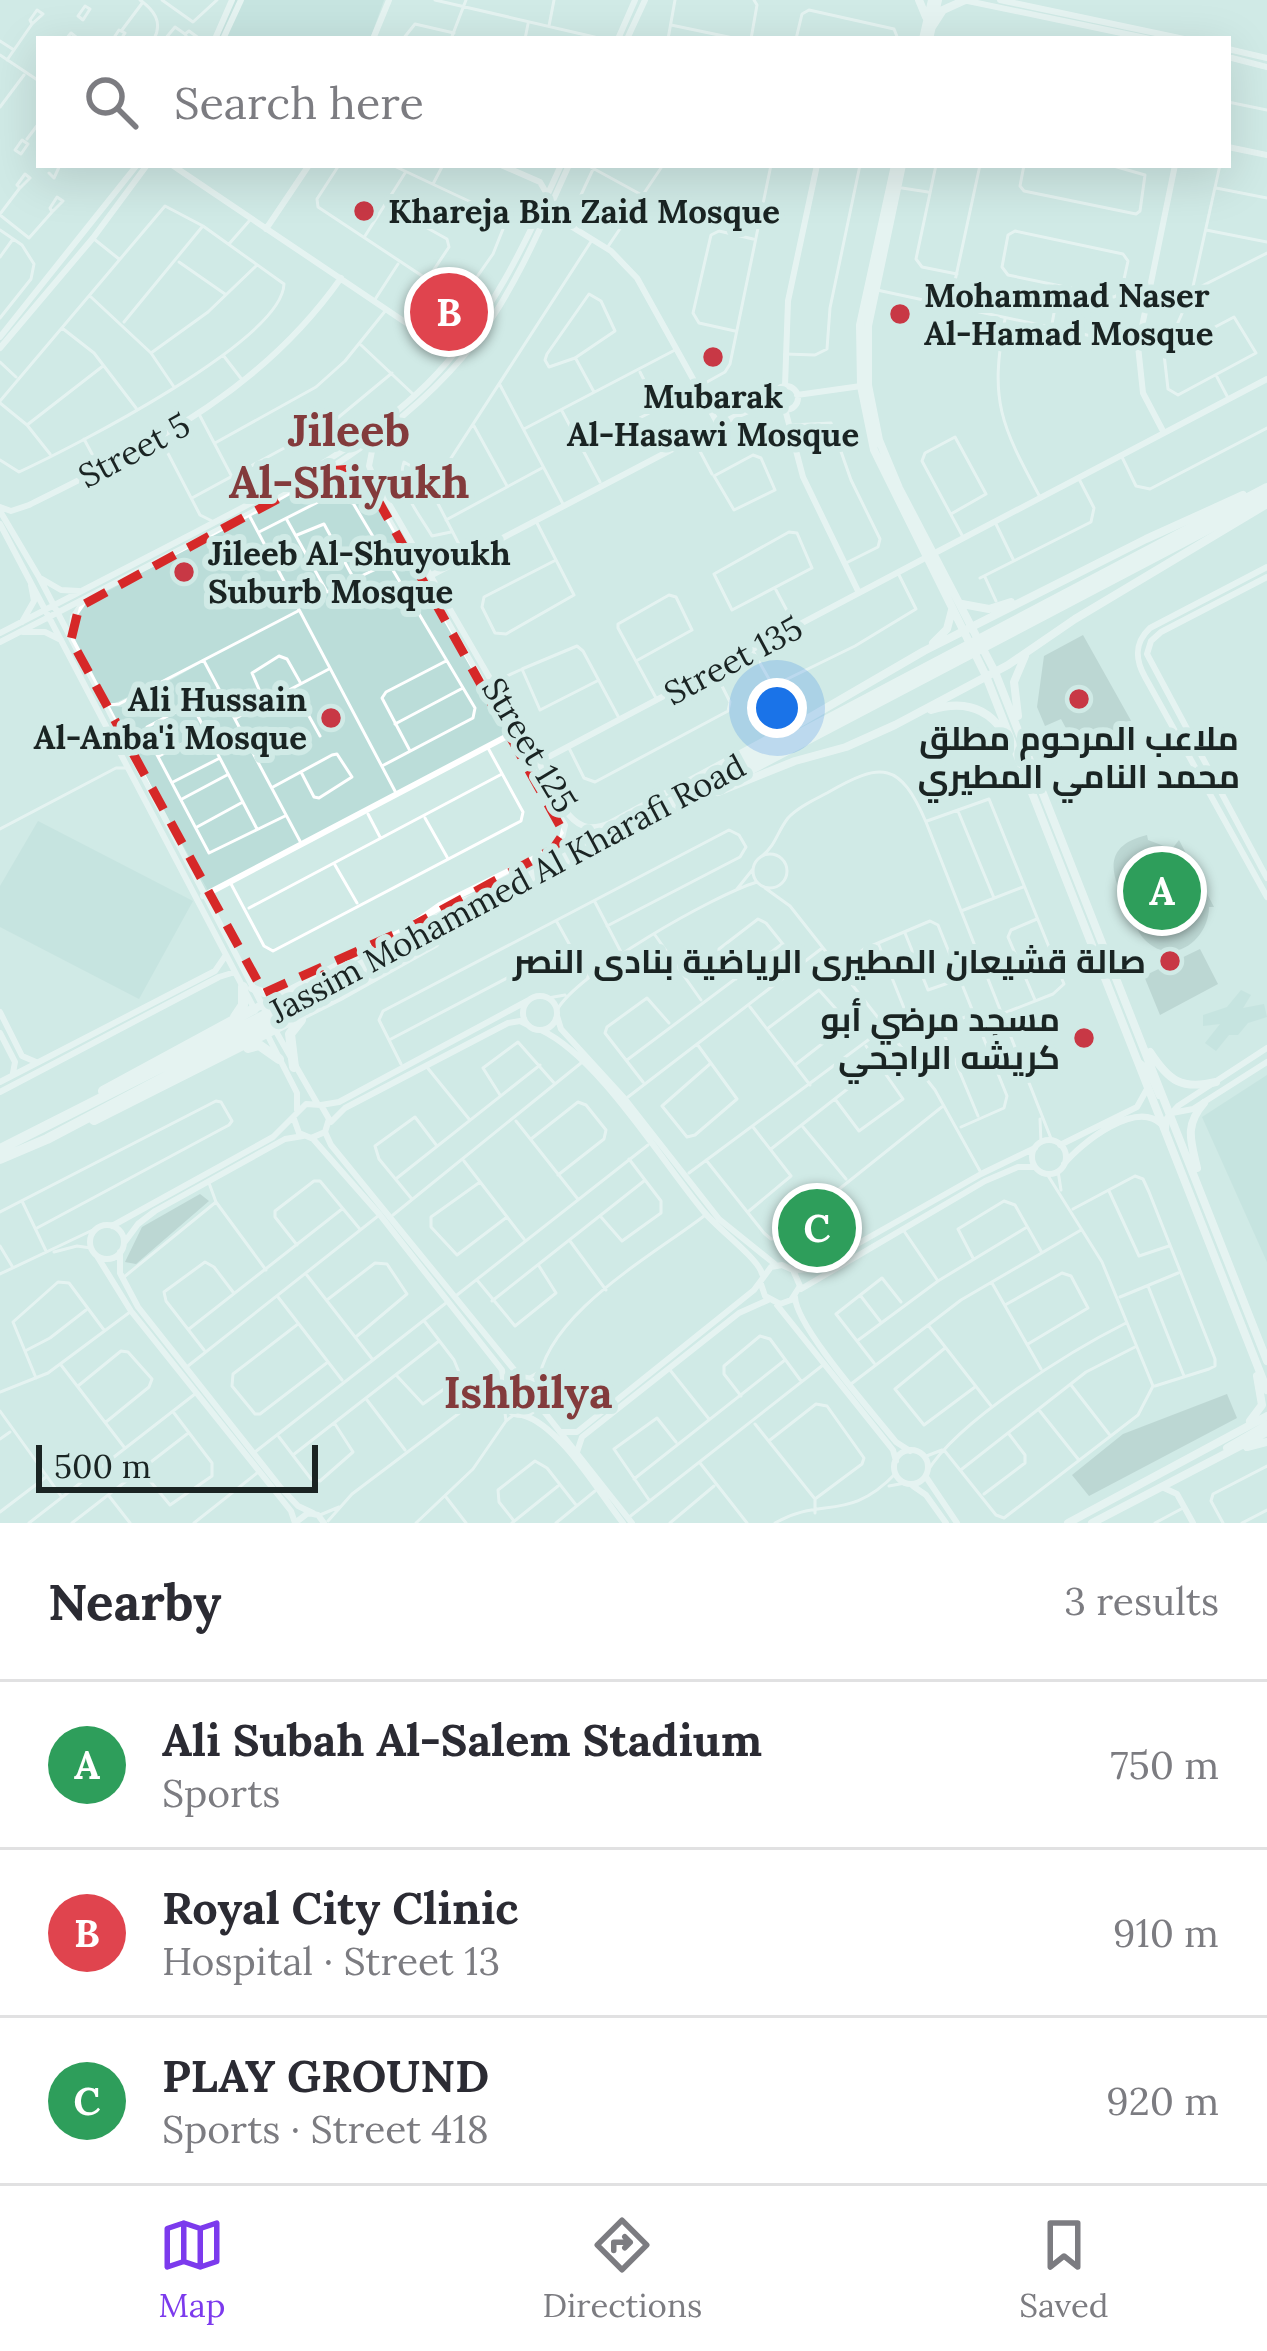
<!DOCTYPE html>
<meta charset="utf-8">
<style>
body{margin:0;font-family:Lora,Cairo,serif;background:#f7f7f7;color:#2b2b33}
.scale{position:absolute;left:36px;bottom:30px;width:282px;box-sizing:border-box;padding-left:12px;border:6px solid #1a2423;border-top:0;font-size:33px;line-height:42px;white-space:nowrap;color:#1a2423;-webkit-text-stroke:9px #d0eae6;paint-order:stroke}
.you{position:absolute;left:777px;top:708px;width:42px;height:42px;margin:-30px;border:9px solid #fff;border-radius:50%;background:#1a73e8;box-shadow:0 0 0 18px #1a73e833}
.badge{display:grid;place-items:center;width:78px;height:78px;border-radius:50%;background:#7c3aed;color:#fff;font-size:39px;font-weight:700}
.pin{position:absolute;translate:-50% -50%;border:6px solid #fff;box-shadow:0 3px 12px #0006}
.list{margin:0;padding:0;list-style:none}
h2{display:flex;justify-content:space-between;align-items:center;height:156px;margin:0;padding:0 48px;font-size:51px}
h2 small{font-size:39px;font-weight:400;color:#7c7c81}
.list li{display:grid;grid-template-columns:78px 1fr auto;gap:36px;align-items:center;box-sizing:border-box;height:168px;padding:0 48px;border-top:3px solid #e1e1e2}
.list b{display:block;font-size:45px;white-space:nowrap}
.list p{margin:0;font-size:39px;white-space:nowrap;color:#7c7c81}
.list em{font-size:39px;font-style:normal;color:#7c7c81}
.icon{flex:none;width:66px;height:66px;fill:none;stroke:currentColor;stroke-width:2;stroke-linecap:round;stroke-linejoin:round}
.map{position:relative;flex:none;width:1267px;height:1523px;overflow:hidden}
.search{position:absolute;background:#fff;box-shadow:0 12px 48px #0002;left:36px;right:36px;top:36px;height:132px;display:flex;align-items:center;gap:30px;box-sizing:border-box;padding:0 42px;border-radius:0px;color:#7c7c81;font-size:45px}
.sheet{height:660px;background:#fff}
nav{display:flex;justify-content:space-around;align-items:center;box-sizing:border-box;height:168px;border-top:3px solid #e1e1e2;background:#fff;font-size:33px;color:#7c7c81}
nav a{display:grid;justify-items:center;gap:6px}
nav .on{color:#7c3aed}
.map>svg:first-child{display:block}
.built{fill:#bbddd9}
.green{fill:#a5c0bd}
.lines{fill:none;stroke-linecap:round;stroke-linejoin:round}
.street{stroke:#fff;stroke-width:3}
.secondary{stroke:#fff;stroke-width:6}
.primary{stroke:#fff;stroke-width:8}
.highway{stroke:#fff;stroke-width:10}
.marked{fill:none;stroke:#d62828;stroke-width:9;stroke-dasharray:24 15;stroke-linejoin:round}
.poi-dot{fill:#c83845;stroke:#d0eae6;stroke-width:4.5}
.labels{text-anchor:middle;stroke-width:12;stroke-linejoin:round;paint-order:stroke}
.poi-label{font-size:33px;font-weight:bold;fill:#1a2423;stroke:#d0eae6;text-anchor:start}
.street-label{font-size:33px;fill:#1a2423;stroke:#d0eae6}
.district-label{font-size:45px;font-weight:bold;fill:#833b3c;stroke:#d0eae6}
</style>
<div class="map">
<svg width="1267" height="1523" viewBox="0 0 1267 1523">
<rect width="100%" height="100%" fill="#d0eae6"/>
<path class="built" d="M234 0H384L370 39H216Z
M343 467 370 487 513 733 203 897 112 718 99 705 123 707 215 655 111 705 105 703 71 640 73 617 91 596 329 471Z
M38 821 193 901 139 999 0 927V886Z
M1241 990 1251 995 1243 1008 1264 1004 1267 1017 1248 1023 1238 1035H1229L1216 1051 1205 1043 1220 1024 1203 1026V1015L1227 1007Z
M1267 1075V1262L1202 1117Z"/>
<path class="green" d="M1083 635 1134 726 1080 754 1061 719 1045 726 1037 707 1044 656Z
M1147 835 1148 840 1172 849 1179 840 1214 907H1209C1209 939 1173 968 1145 940 1137 932 1132 918 1127 907 1111 875 1101 846 1147 835Z
M1200 949 1218 984 1160 1015 1144 976Z
M200 1194 209 1201 136 1264 125 1262 142 1227Z
M819 1217 845 1248 832 1254 802 1251 792 1239Z
M1227 1394 1237 1418 1089 1496 1072 1475 1123 1434Z"/>
<g class="lines">
<path class="street" d="M140 0C154 10 163 22 154 39
M162 0 193 22 217 0
M435 0 603 39
M85 6 90 9 83 20 78 16Z
M37 10 43 14 32 24 30 20Z
M671 25 738 39
M549 26 554 0
M122 30 143 2
M66 39 71 33 76 37
M113 39 119 30 125 33 121 39
M165 39 175 27 185 34
M188 39 185 34 189 31 200 39
M403 39 415 24 454 33
M451 39 466 0
M525 39 528 24
M668 39 675 0
M751 39 757 5 754 0
M796 39 802 14 809 10 894 29 898 39
M0 41 14 50
M0 55 39 81
M7 60 32 24
M1228 102 1267 110
M0 107 24 75
M27 139 39 123
M22 140 28 144 21 154 15 150Z
M339 165 317 199 318 207 460 301 493 254 507 219 392 165
M587 165 640 194
M936 165 916 259 922 267 957 274
M1024 165 1020 186 1024 191 1136 214 1140 211 1145 175 1110 165
M49 173 54 178 60 165
M25 174 30 178 20 188 17 185Z
M433 184 443 165
M902 188 928 192
M1216 188 1267 198
M57 197 63 201 52 212 50 208Z
M580 197 595 165
M386 205 447 239 449 247 427 280
M0 214 19 189
M0 215 29 238 52 212
M0 230 22 245 34 264 31 279 0 318
M1206 230 1267 242
M1015 231 1123 254 1128 261 1121 293 1114 297 1008 275 1002 267 1008 235Z
M365 236 405 173
M94 239 119 259
M229 244 250 220
M607 248 663 165
M0 257 13 239
M179 262 225 294
M877 290 1138 346
M1194 290 1267 253
M589 294 601 301 615 331 575 358 549 367 545 360 547 354Z
M91 297 151 353 174 387
M374 301 398 264
M950 304 980 165
M1005 319C989 401 1001 425 1040 497
M124 322 202 227
M1052 324 1059 286
M62 328 94 353 136 408
M735 331 699 323 693 313 711 235 719 231 753 239
M361 345 414 395
M151 353 208 312 257 265
M785 354 815 355 827 349 830 308 860 165
M1164 354 1234 317 1256 353 1178 395 1168 389 1164 354 1192 291 1220 165
M223 355 243 381
M576 359 594 392
M0 362 16 377
M1217 377 1227 396
M500 385 563 504
M698 387 725 372 730 364 771 165
M0 401 165 206 203 226 284 284C282 341 71 448 19 472L0 460
M0 403 27 425 50 454
M562 411 600 482
M200 416 231 475
M27 425 103 366
M791 425 831 423 851 480 880 539 878 547 846 563
M474 426 507 486
M524 429 675 350
M84 439 99 467
M161 440 200 515 212 521
M694 440 712 474
M215 443 316 387 345 361 386 310
M582 448 655 410 656 404 640 372
M753 455 761 458 775 490 734 510 714 476Z
M1122 457 1136 486 1150 489 1267 428
M435 480 404 462C395 487 420 515 432 536L451 532
M192 498 334 421 392 373
M355 502 373 493
M951 514 986 494 955 437 925 453 922 461 963 537
M249 515 396 793
M287 520 327 592 389 563
M446 520 542 468
M537 523 574 595 506 634 495 633 482 607 484 597 556 560
M996 524 1013 559
M259 532 326 498 353 503 475 708 473 718 382 766
M789 532 797 533 812 568 732 610 714 574Z
M297 535 324 524 354 579
M464 554 434 496 433 486 592 240
M985 577 996 601
M980 578 1091 522 1094 508 1079 479
M776 590 794 624
M753 651 773 686 855 646 916 609 899 575
M204 661 301 843
M636 661 692 630 676 597 669 595 618 624V628L656 698
M496 681 520 670
M597 681 540 710 522 669 577 646 583 651 619 718
M219 689 147 727 146 734 209 853 285 816
M294 689 320 736
M264 701 252 673 279 656 287 659 300 682
M109 705 119 704 298 611
M192 705 257 829
M236 718 329 669
M395 724 461 689
M569 748 584 778 595 782 728 711 730 702 714 670
M409 749 382 698 386 692 446 661
M159 756 204 733
M173 782 218 759
M273 787 332 755 337 754 352 777 319 798 314 797 301 772
M182 799 227 775
M958 811 994 898
M368 814 380 837
M425 818 447 857
M927 821 989 799 1064 984 1053 994 1002 1014
M197 827 241 803
M0 829 116 768H127
M753 871a17 17 0 1 1 34 0a17 17 0 1 1-34 0Z
M762 856C776 845 777 832 788 818 798 807 814 800 827 793 882 761 900 762 926 822L1052 1141
M335 865 357 903
M230 882 264 946 273 951 521 821 523 812 488 748
M765 888 790 906 935 1090 980 1171
M737 889 753 869
M595 902 621 952
M249 908 500 775
M961 911 1023 887
M557 922 587 976
M905 933 928 990 957 980
M655 935 701 1000
M878 943 904 1008
M840 968 864 949 930 921 938 925 1007 1096 1004 1108 961 1127
M736 979 719 958V949L758 919 766 923 798 963
M548 998 565 995
M1035 1000 1008 937 1011 930 1037 919
M750 1007 810 1085
M557 1010C577 973 714 895 757 882
M973 1014 950 1023 943 1032 978 1116
M767 1029 819 990 845 1019V1026L795 1065
M391 1039 570 945
M697 1044 737 1099 695 1135 687 1137 662 1106 711 1063
M627 1060 782 944
M401 1064 379 1020 383 1011 729 830 739 835 746 847 740 857 607 926
M426 1066 469 1119
M643 1082 605 1033 607 1027 647 998 669 1023
M500 1095 483 1068 518 1042 555 1084
M628 1097 821 949
M835 1099 859 1131 903 1099 866 1046
M1040 1119 1041 1143
M516 1121 577 1198
M803 1127 846 1179
M531 1139 578 1102 586 1105 606 1130 604 1139 558 1175
M771 1149 878 1065
M706 1160 764 1233 771 1239 778 1238 943 1106
M464 1161 524 1239
M1058 1171 1061 1190
M689 1173 883 1029
M397 1178 540 1065
M480 1182 431 1217V1227L457 1255 507 1217
M209 1183 216 1202 266 1270
M1109 1191 1139 1256 1169 1246
M411 1198 379 1159 375 1146 415 1117 437 1146
M22 1201 46 1251
M1073 1209 1135 1176 1143 1179 1149 1192 1215 1359V1366L1209 1369 1155 1386
M749 1211 791 1176 753 1127
M0 1212 216 1101 221 1102 232 1121 229 1125 37 1228
M393 1215 581 1063
M601 1217 622 1241 661 1213V1201L629 1159
M904 1231 938 1281
M570 1241 606 1290
M297 1245 275 1217V1211L314 1181H320L359 1228
M0 1246 12 1266
M54 1252 77 1246 91 1248
M973 1258 958 1229 1004 1201 1015 1205 1041 1251
M0 1274 97 1228
M306 1274 373 1360
M124 1277 216 1202
M477 1280 515 1326 556 1293 539 1266
M992 1283 1041 1369
M1148 1286 1184 1376
M457 1295 648 1145
M860 1295 880 1321
M278 1297 342 1380
M1120 1297 1178 1273
M327 1300 375 1263 387 1264 407 1294 357 1336
M492 1301 644 1181
M1005 1305 1062 1273 1071 1276 1088 1308 1028 1344
M298 1324 233 1374 232 1386 255 1414H260L328 1362
M928 1325 992 1407
M189 1329 342 1209
M857 1341 938 1281 1027 1227
M945 1348 895 1389 924 1425 975 1387
M204 1350 166 1301 164 1292 205 1262 214 1267 233 1292
M25 1351 50 1338 86 1310
M874 1363 836 1314 882 1278 901 1302
M61 1365 124 1447
M188 1366 378 1216
M670 1370 709 1419
M397 1376 423 1404 461 1377 454 1360 425 1322
M36 1378 13 1322 58 1282 69 1283 104 1330
M528 1378 537 1373
M851 1384 961 1300 1081 1230
M1071 1385 1109 1434
M78 1386 121 1351 128 1352 152 1379 149 1387 106 1422
M538 1386C544 1315 652 1256 704 1216
M0 1392 48 1373 130 1312
M741 1396 724 1374V1366L760 1336 770 1339 801 1381
M367 1400 405 1450
M504 1405 506 1421
M1039 1410 1078 1459
M0 1411 61 1496
M755 1424 815 1499V1513
M279 1437 311 1479 320 1481 353 1452 335 1424
M0 1439 10 1432
M770 1440 816 1404 827 1406 864 1458 862 1464 815 1499
M944 1450 996 1515 1004 1518 1138 1415 1153 1386 1102 1262 1047 1174
M255 1452 446 1303
M293 1455 439 1341
M924 1457 942 1450
M700 1463 747 1523
M962 1469 1086 1372 1135 1347
M141 1470 170 1505 212 1476V1463L174 1413
M927 1472C957 1421 1072 1350 1126 1323
M634 1479 785 1360
M889 1486 905 1483
M984 1494 1025 1463V1455L1009 1434
M109 1496 130 1523
M446 1497 466 1523
M649 1500 614 1449 657 1418 676 1442
M0 1512 46 1477
M320 1515 339 1507
M628 1518 823 1365
M328 1521 352 1494 462 1411
M514 1521 499 1502 498 1490 535 1461 547 1468 576 1505
M29 1523 195 1394
M72 1523 187 1434
M194 1523 257 1473
M416 1523 473 1469 506 1421 515 1414
M512 1523 558 1486
M556 1523 595 1491
M670 1523 714 1486
M775 1523C821 1496 849 1523 896 1473
M1155 1523 1183 1508
M1223 1523 1211 1501 1213 1494 1267 1466
M1242 1523 1267 1510"/>
<path class="secondary" d="M963 0 1150 39
M1000 0 1184 39
M215 39 232 0
M223 39 241 0
M373 39 389 0
M618 39 635 0
M627 39 645 0
M1228 54V49L1267 58
M1228 57 1267 67
M1228 147 1267 155
M172 165 442 347 460 346
M501 165 540 182 547 194
M548 212 611 251 637 278 718 424
M266 229 309 165
M0 337 137 165
M0 348 93 238 147 165
M785 386 788 301 817 165
M774 398a12 12 0 1 1 24 0a12 12 0 1 1-24 0Z
M797 395 861 386
M785 409 803 477 859 593
M1164 433 1143 393 1138 346 1175 165
M374 441 369 466 374 478 569 815C581 829 593 830 610 823L766 739
M338 469 357 473 370 487 565 825 562 838 553 849 440 905 413 924
M0 507 11 511 29 505C151 444 260 393 341 278
M0 511 39 577 268 1016
M0 524 255 1010
M933 554 1267 379
M1267 567 1150 628C1134 643 1135 659 1145 677L1267 897
M430 576 734 417 775 400
M1267 577 1161 632 1151 641 1147 654 1267 878
M42 579 61 590 79 591
M22 622 34 601 31 585
M23 632H45L61 640
M0 633C65 600 131 565 196 532 279 488 360 450 427 384 489 322 526 243 561 165
M71 636 73 617 82 604
M0 642C63 610 125 578 187 546 294 491 400 439 475 342 516 288 541 226 569 165
M539 762 927 557
M203 896 513 733
M523 1013a17 17 0 1 1 34 0a17 17 0 1 1-34 0Z
M0 1012 22 1056 36 1062
M557 1016 561 1029 625 1099 719 1219 776 1265
M274 1028 317 1103
M541 1030C599 1057 662 1162 705 1213 718 1229 759 1259 762 1274
M266 1032 297 1093V1110
M0 1033 15 1062 13 1073
M1139 1062 1147 1068 1159 1096
M0 1082 215 971 226 955
M0 1092 219 977 235 972
M321 1105 339 1102 529 1000
M1172 1113 1193 1109 1267 1062
M331 1122 345 1108 508 1023 520 1021 528 1025
M1166 1129 1167 1118 1178 1106 1267 1048
M325 1132 331 1145 520 1377
M314 1140 380 1215 502 1370 504 1387
M1032 1157a17 17 0 1 1 34 0a17 17 0 1 1-34 0Z
M1060 1145 1137 1107 1147 1089
M1064 1164C1082 1142 1136 1100 1161 1124
M90 1242a17 17 0 1 1 34 0a17 17 0 1 1-34 0Z
M112 1226 273 1137 306 1104 321 1105 329 1119 325 1132 311 1138 299 1133 294 1119
M124 1243 138 1224 155 1211 285 1139 303 1136
M120 1252V1273L138 1307 281 1488 298 1506 313 1513
M97 1256 131 1311 291 1511 295 1523
M795 1270 813 1269 981 1174 1035 1148
M801 1289 985 1181 1018 1167H1035
M795 1297C796 1327 874 1414 896 1442L910 1451
M777 1305 893 1450 896 1461
M502 1396a19 19 0 1 1 38 0a19 19 0 1 1-38 0Z
M538 1404 632 1523
M522 1415C559 1424 599 1493 623 1523
M560 1432H577L754 1290 771 1267 782 1265 793 1270 800 1286 791 1300 780 1304 765 1296 761 1284
M894 1467a17 17 0 1 1 34 0a17 17 0 1 1-34 0Z
M577 1452 582 1437 739 1313 768 1300
M926 1477 957 1523
M913 1486 926 1495 946 1523
M1164 1488 1177 1494 1193 1523
M295 1523 308 1513 318 1515 324 1523"/>
<path class="primary" d="M919 0 926 17
M932 27 943 10 965 0
M923 39 932 0
M929 39 938 0
M895 165 860 325 861 386 874 450 986 676 1267 1390
M902 165 868 326V385L879 440 899 488 995 672 1267 1361
M962 604 989 609 1011 602
M933 643 947 629 952 610
M931 710C959 701 984 705 1002 730
M1018 716 1014 682 1025 656
M700 781 924 651 1146 539 1243 495
M718 792 795 761 846 747 895 725 1008 665 1075 619 1267 504
M252 988 264 993 279 991
M254 1009 452 906 495 890
M1150 1052C1169 1081 1181 1090 1216 1082
M1197 1168C1191 1141 1184 1126 1204 1103
M1250 1421 1262 1405 1257 1376
M1247 1447 1267 1442
M1227 1448 1267 1425
M1068 1523 1267 1416
M1092 1523 1267 1432"/>
<path class="highway" d="M235 1017 243 1005V987
M248 1048 259 1045 279 1059
M294 1067 290 1034 301 1020
M103 1091 254 1009
M94 1120 342 995 435 943
M0 1149 295 1000 1267 488
M0 1159 47 1139 1267 498"/>
</g>
<path d="M0 0H1267V1523H0ZM350 469 380 504 564 833 553 849 407 929 264 993 71 640 79 607 329 471Z" fill="#d0eae6" fill-opacity=".55" fill-rule="evenodd"/>
<path class="marked" d="M350 469 380 504 564 833 553 849 407 929 264 993 71 640 79 607 329 471Z"/>
<g class="poi-dot">
<circle cx="364" cy="211" r="12"/>
<circle cx="900" cy="314" r="12"/>
<circle cx="713" cy="357" r="12"/>
<circle cx="184" cy="572" r="12"/>
<circle cx="1079" cy="699" r="12"/>
<circle cx="331" cy="718" r="12"/>
<circle cx="1170" cy="961" r="12"/>
<circle cx="1084" cy="1038" r="12"/>
</g>
<g class="labels">
<g class="poi-label">
<text x="388" y="223">Khareja Bin Zaid Mosque</text>
<text x="924" y="307">Mohammad Naser<tspan x="924" dy="38">Al-Hamad Mosque</tspan></text>
<text x="713" y="408" text-anchor="middle">Mubarak<tspan x="713" dy="38">Al-Hasawi Mosque</tspan></text>
<text x="208" y="565">Jileeb Al-Shuyoukh<tspan x="208" dy="38">Suburb Mosque</tspan></text>
<text x="307" y="711" text-anchor="end">Ali Hussain<tspan x="307" dy="38">Al-Anba'i Mosque</tspan></text>
<text x="1079" y="750" text-anchor="middle">ملاعب المرحوم مطلق<tspan x="1079" dy="38">محمد النامي المطيري</tspan></text>
<text x="1146" y="973" text-anchor="end">صالة قشيعان المطيرى الرياضية بنادى النصر</text>
<text x="1060" y="1031" text-anchor="end">مسجد مرضي أبو<tspan x="1060" dy="38">كريشه الراجحي</tspan></text>
</g>
<g class="street-label">
<text transform="translate(134 450) rotate(-28)" y="12">Street 5</text>
<text transform="translate(733 660) rotate(-28)" y="12">Street 135</text>
<text transform="translate(530 745) rotate(59)" y="12">Street 125</text>
<text transform="translate(507 888) rotate(-28)" y="12">Jassim Mohammed Al Kharafi Road</text>
</g>
<g class="district-label">
<text x="349" y="446">Jileeb<tspan x="349" dy="52">Al-Shiyukh</tspan></text>
<text x="528" y="1408">Ishbilya</text>
</g>
</g>
</svg>
<div class="scale">500 m</div>
<div class="you"></div>
<div class="pin badge" style="left:1162px;top:891px;background:#2e9e5b">A</div>
<div class="pin badge" style="left:449px;top:312px;background:#e0444e">B</div>
<div class="pin badge" style="left:817px;top:1228px;background:#2e9e5b">C</div>
<div class="search"><svg class="icon" aria-label="search" viewBox="0 0 24 24"><circle cx="10" cy="10" r="6"/><path d="M15 15l6 6"/></svg>Search here</div>
</div>
<section class="sheet">
<h2>Nearby<small>3 results</small></h2>
<ul class="list">
<li><span class="badge" style="background:#2e9e5b">A</span><div><b>Ali Subah Al-Salem Stadium</b><p>Sports</p></div><em>750 m</em></li>
<li><span class="badge" style="background:#e0444e">B</span><div><b>Royal City Clinic</b><p>Hospital · Street 13</p></div><em>910 m</em></li>
<li><span class="badge" style="background:#2e9e5b">C</span><div><b>PLAY GROUND</b><p>Sports · Street 418</p></div><em>920 m</em></li>
</ul>
</section>
<nav>
<a class="on"><svg class="icon" aria-label="map" viewBox="0 0 24 24"><path d="M3 6l6-2 6 2 6-2v14l-6 2-6-2-6 2zM9 4v14M15 6v14"/></svg>Map</a>
<a><svg class="icon" aria-label="directions" viewBox="0 0 24 24"><path d="M12 3l9 9-9 9-9-9zM9 14v-3h6M13 9l2 2-2 2"/></svg>Directions</a>
<a><svg class="icon" aria-label="saved" viewBox="0 0 24 24"><path d="M7 4h10v16l-5-4-5 4z"/></svg>Saved</a>
</nav>
